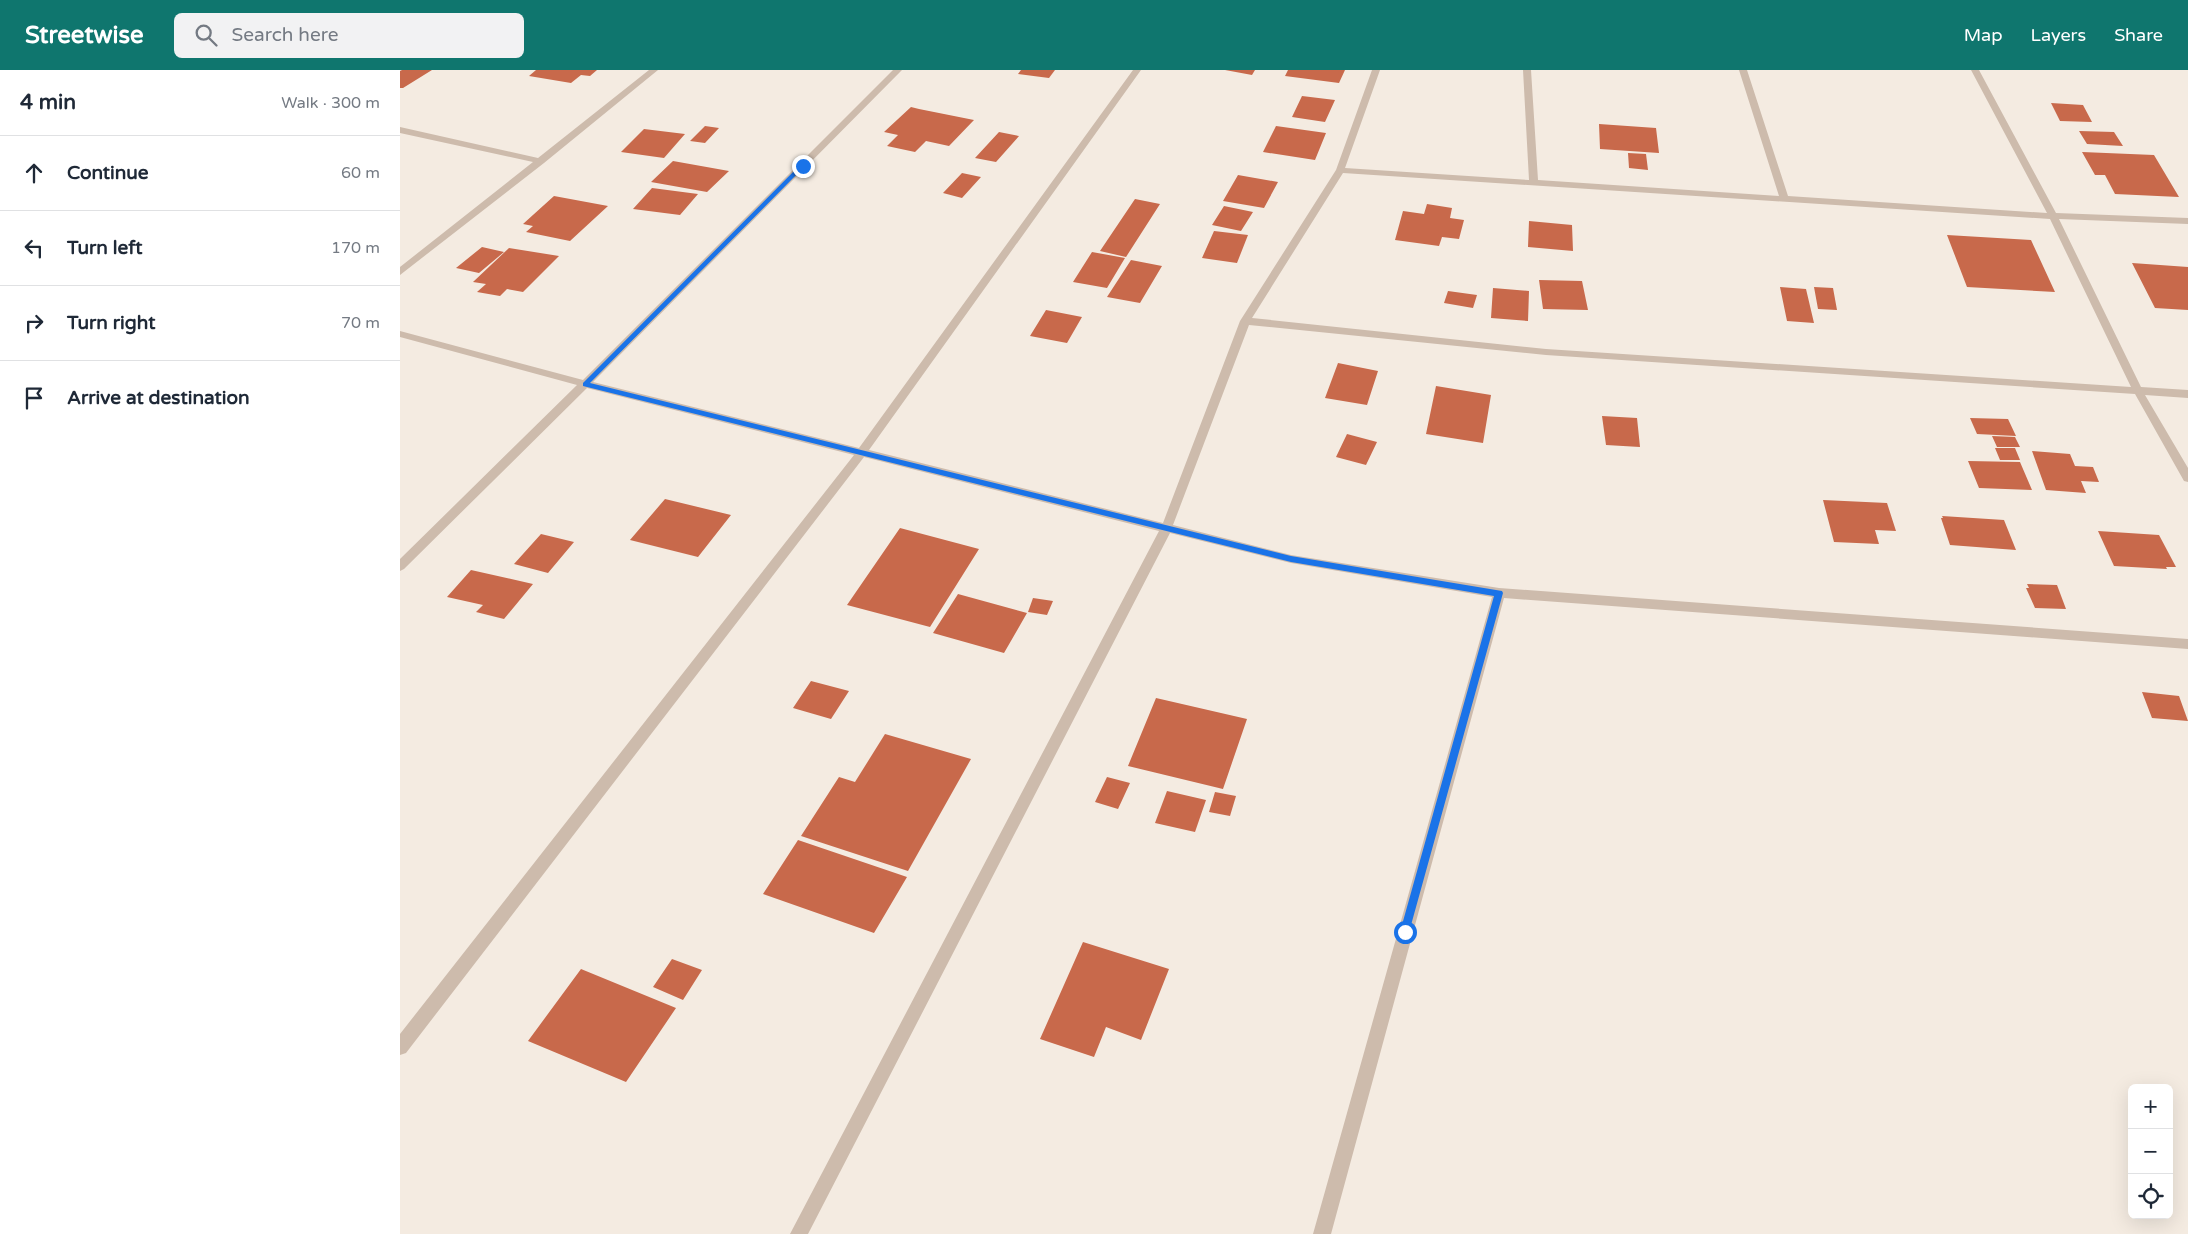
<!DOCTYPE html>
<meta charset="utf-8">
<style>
body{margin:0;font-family:"Varela Round",sans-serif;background:#f2f2f3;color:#1f2937}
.controls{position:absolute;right:15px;bottom:15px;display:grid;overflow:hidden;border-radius:8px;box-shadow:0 5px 20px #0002}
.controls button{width:45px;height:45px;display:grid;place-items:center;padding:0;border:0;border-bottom:1px solid #e0e1e3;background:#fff;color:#1f2937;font:25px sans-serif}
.stop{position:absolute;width:15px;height:15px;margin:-11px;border:4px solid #1a73e8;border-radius:50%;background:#fff}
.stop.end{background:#1a73e8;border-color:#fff;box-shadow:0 1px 5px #0008}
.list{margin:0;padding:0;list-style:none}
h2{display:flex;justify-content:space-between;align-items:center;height:65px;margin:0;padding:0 20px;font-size:21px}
h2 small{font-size:16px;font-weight:400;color:#747a83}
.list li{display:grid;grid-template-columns:32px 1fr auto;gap:15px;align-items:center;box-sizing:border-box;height:75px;padding:0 20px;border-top:1px solid #e0e1e3}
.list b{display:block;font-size:19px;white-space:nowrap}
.list em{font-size:16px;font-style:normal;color:#747a83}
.icon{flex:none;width:28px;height:28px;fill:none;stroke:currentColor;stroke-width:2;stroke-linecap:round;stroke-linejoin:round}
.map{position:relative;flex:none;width:1788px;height:1164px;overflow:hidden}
header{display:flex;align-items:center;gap:30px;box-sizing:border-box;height:70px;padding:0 25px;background:#0f766e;color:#fff}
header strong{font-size:24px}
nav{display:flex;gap:28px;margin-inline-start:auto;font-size:18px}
.search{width:350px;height:45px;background:#f2f2f3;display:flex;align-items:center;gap:12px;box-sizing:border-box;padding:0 18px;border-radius:8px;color:#747a83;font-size:19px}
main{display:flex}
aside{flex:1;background:#fff}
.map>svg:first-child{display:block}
.building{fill:#c8694b}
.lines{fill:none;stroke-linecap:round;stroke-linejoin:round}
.street{fill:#cdbbac;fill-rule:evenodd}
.route{fill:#1a73e8}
</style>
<header>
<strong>Streetwise</strong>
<div class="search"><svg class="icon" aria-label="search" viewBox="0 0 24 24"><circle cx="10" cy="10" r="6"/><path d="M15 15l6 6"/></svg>Search here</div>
<nav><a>Map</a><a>Layers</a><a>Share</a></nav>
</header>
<main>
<aside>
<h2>4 min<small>Walk · 300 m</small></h2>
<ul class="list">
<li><svg class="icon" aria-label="ahead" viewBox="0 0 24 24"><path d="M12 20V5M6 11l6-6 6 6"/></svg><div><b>Continue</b></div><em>60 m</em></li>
<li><svg class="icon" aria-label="left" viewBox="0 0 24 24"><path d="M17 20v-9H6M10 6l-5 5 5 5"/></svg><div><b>Turn left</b></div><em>170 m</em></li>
<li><svg class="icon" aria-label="right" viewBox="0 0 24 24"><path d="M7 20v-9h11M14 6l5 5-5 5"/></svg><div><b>Turn right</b></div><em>70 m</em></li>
<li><svg class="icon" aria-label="arrive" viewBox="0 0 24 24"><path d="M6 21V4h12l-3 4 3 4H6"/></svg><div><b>Arrive at destination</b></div></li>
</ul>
</aside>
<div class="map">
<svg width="1788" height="1164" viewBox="0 0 1788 1164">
<rect width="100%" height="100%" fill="#f4ebe1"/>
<path class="building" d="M2 0H32L3 18H0V1Z
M136 0H197L190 6 181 5 171 13 129 6Z
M621 0H655L649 8 618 4Z
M825 0H855L852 5Z
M888 0H945L939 13 885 6Z
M902 26 935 30 925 52 892 47Z
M1651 33 1683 35 1692 52 1660 51Z
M511 37 519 39 574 50 549 76 526 71 515 82 487 76 498 65 484 62Z
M1199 54 1256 58 1259 83 1200 79Z
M305 56 319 58 305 73 290 71Z
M876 56 926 63 915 90 863 82Z
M244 59 285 64 264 88 221 82Z
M1679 61 1714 62 1723 76 1687 74Z
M599 62 619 66 596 92 575 88Z
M1682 82 1754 85 1779 127 1715 124 1705 105H1695Z
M1228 83 1246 84 1248 100 1229 98Z
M273 91 329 101 307 122 251 112Z
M562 103 581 107 562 128 543 123Z
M838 105 878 112 864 138 823 131Z
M252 118 298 124 280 145 233 139Z
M154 126 208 136 170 171 126 162 133 156 123 154Z
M735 129 760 134 726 187 700 181Z
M1027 134 1052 138 1050 148 1064 150 1059 169 1042 167 1039 176 995 170 1003 141 1024 144Z
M824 136 853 142 841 161 812 155Z
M1129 151 1172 155 1173 181 1128 177Z
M814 161 848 165 837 193 802 188Z
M1547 165 1631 170 1655 222 1567 217Z
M82 177 104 182 79 203 56 198Z
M109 178 159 186 123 222 107 219 100 226 77 222 86 214 73 212Z
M692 182 725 188 707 218 673 212Z
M731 190 762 196 740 233 707 227Z
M1732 193 1788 197V240L1755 238Z
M1139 210 1182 211 1188 240 1143 239Z
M1380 217 1406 219 1414 253 1387 251Z
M1414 217 1433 218 1437 240 1418 239Z
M1093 218 1129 221 1128 251 1091 248Z
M1048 221 1077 225 1073 238 1044 233Z
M646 240 682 247 667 273 630 266Z
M938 293 978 301 967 335 925 328Z
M1036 316 1091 325 1083 373 1026 364Z
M1202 346 1237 348 1240 377 1206 375Z
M1570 348 1608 349 1616 366 1577 364Z
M947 364 977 372 966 395 936 387Z
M1592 366 1615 367 1620 377H1597Z
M1595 378H1615L1620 390H1600Z
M1632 381 1670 384 1675 396 1693 397 1699 412 1681 411 1686 423 1646 420Z
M1568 391 1620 392 1632 420 1579 418Z
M265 429 331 445 298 487 230 470Z
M1423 430 1487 433 1496 461 1475 460 1479 474 1434 472Z
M1542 446 1604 450 1616 480 1550 475 1541 448H1543Z
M500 458 579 479 530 557 447 535Z
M1698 461 1759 465 1776 497H1766L1767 499 1714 496Z
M141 464 174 472 148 503 114 494Z
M71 500 133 514 104 549 76 542 83 535 47 527Z
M1627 514 1657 515 1666 539 1635 538 1626 518H1629Z
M558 524 627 543 604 583 533 563Z
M633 528 653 531 647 545 628 542Z
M411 611 449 621 431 649 393 638Z
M1742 622 1779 626 1788 651 1752 648Z
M756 628 847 649 823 719 728 696Z
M485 664 571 689 508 801 401 766 439 707 455 712Z
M707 707 730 713 718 739 695 732Z
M767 721 806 730 795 762 755 753Z
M815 722 836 726 830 746 809 742Z
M398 770 507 807 474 863 363 824Z
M683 872 769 899 741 970 706 957 694 987 640 969Z
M272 889 302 900 283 930 253 917Z
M181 899 276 938 226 1012 128 971Z"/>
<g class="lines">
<path class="street" d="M249 0H258L144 93 0 205V197L133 92 0 63V57L138 88Z
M493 0H502L193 312 459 378 733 0H741L469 380 763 453 840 251 936 100 972 0H980L945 98 1129 110 1123 0H1131L1138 110 1379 126 1339 0H1347L1388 126 1647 143 1571 0H1579L1656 143 1788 148V154L1659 149 1741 317 1788 320V328L1745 325 1788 398V412L1784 411 1735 324 1146 285 849 255 773 455 891 485 1099 518 1788 569V579L1104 528 931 1164H913L1092 527 891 493 770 463 408 1164H390L759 461 464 387 6 983 0 985V964L454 385 187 318 4 499 0 501V489L177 315 0 267V261L183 310ZM943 103 1650 149 1731 317 1146 279 852 248Z"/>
</g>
<path class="route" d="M401 94 405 96 190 313 891 486 1102 521 1103 523 1008 866H1002L1000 862 1094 526 891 492 183 316V313Z"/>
</svg>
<div class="controls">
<button>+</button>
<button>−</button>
<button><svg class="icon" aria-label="locate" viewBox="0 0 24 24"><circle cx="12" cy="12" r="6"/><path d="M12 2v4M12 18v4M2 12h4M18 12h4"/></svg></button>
</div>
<div class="stop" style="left:1005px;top:862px"></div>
<div class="stop end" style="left:403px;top:96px"></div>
</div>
</main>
